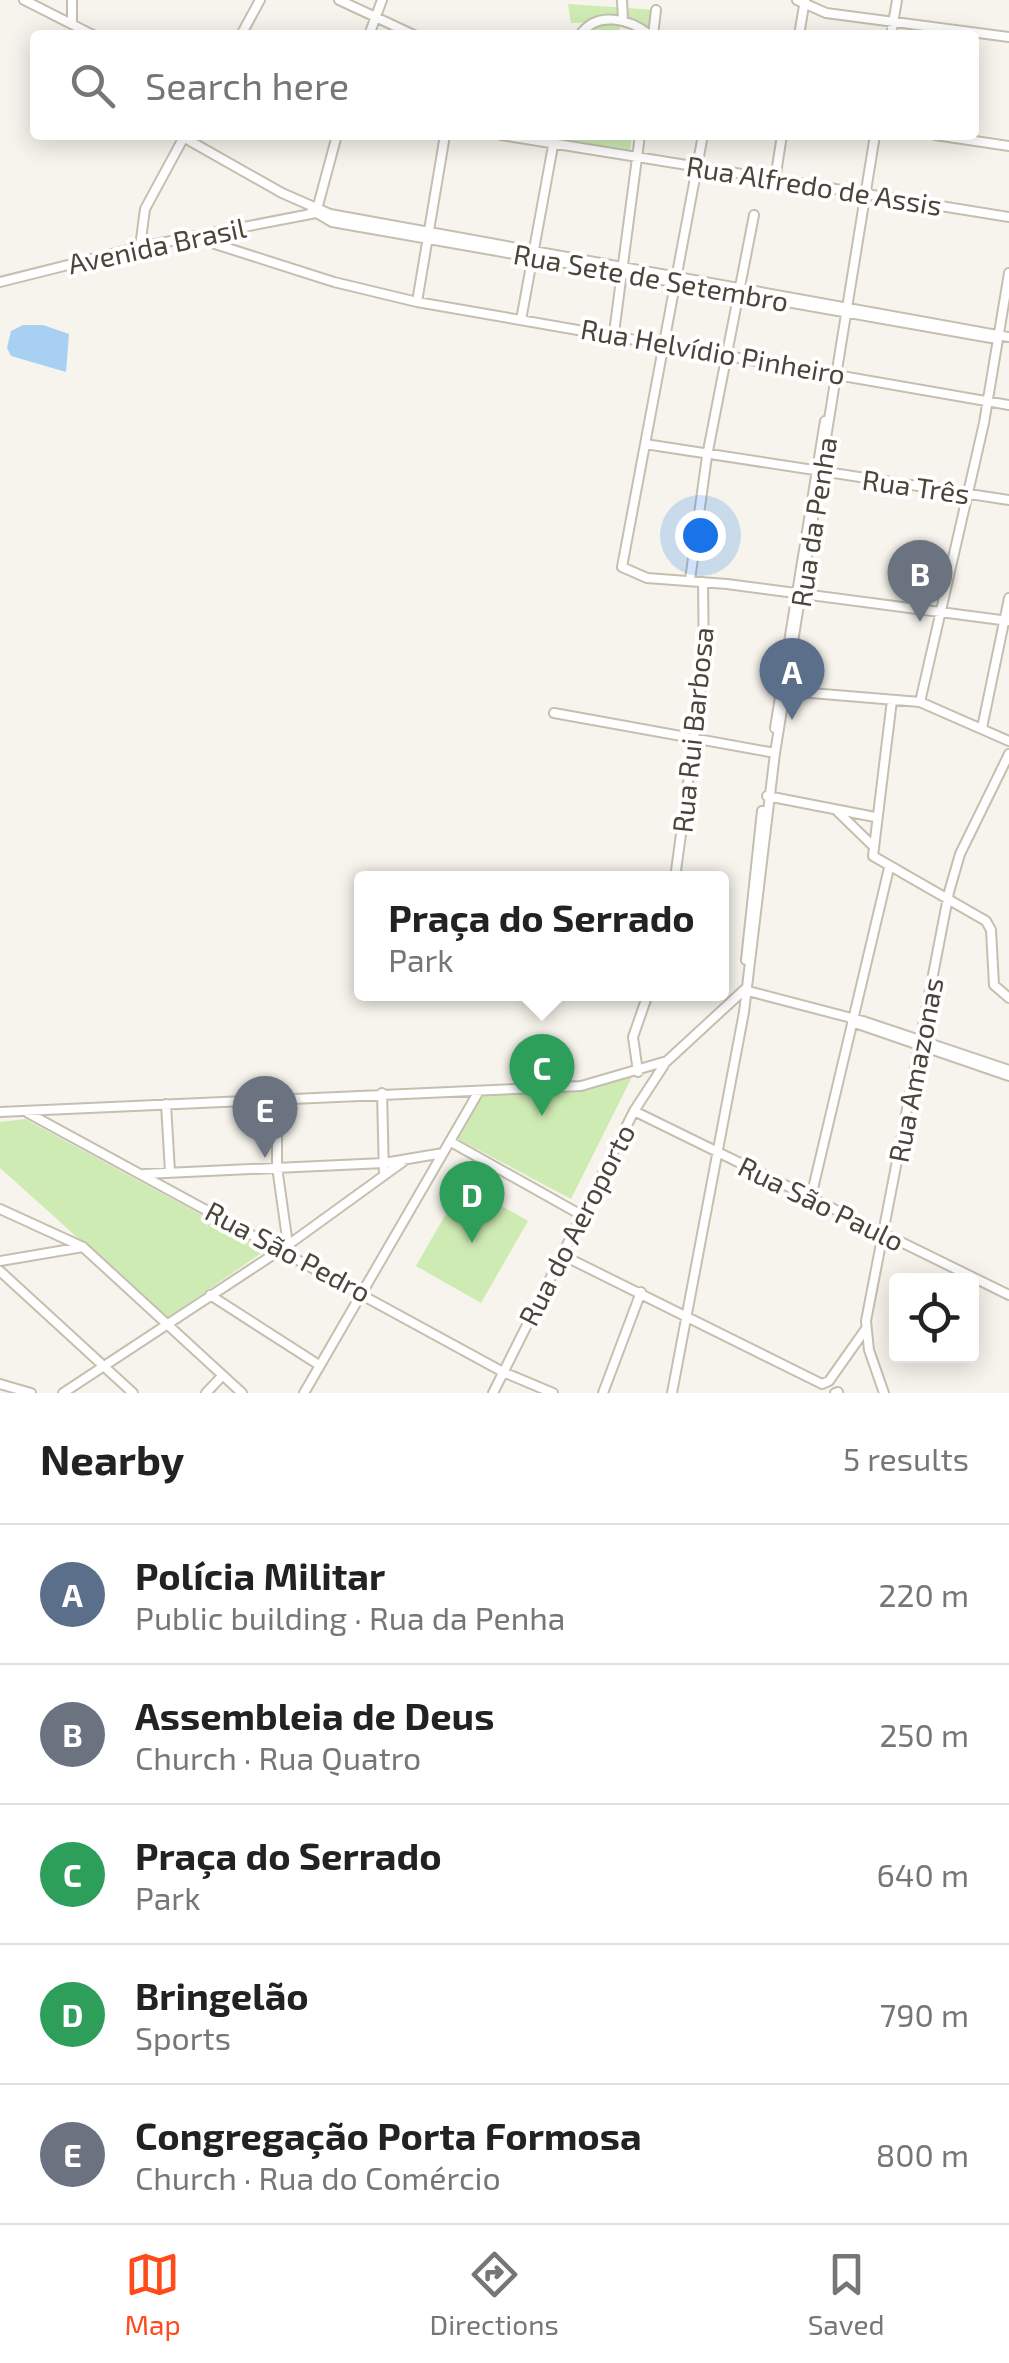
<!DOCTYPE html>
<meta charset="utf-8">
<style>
body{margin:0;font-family:"Exo 2",sans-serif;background:#f2f2f2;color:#222}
.controls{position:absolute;right:30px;bottom:30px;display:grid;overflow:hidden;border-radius:10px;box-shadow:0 5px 25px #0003}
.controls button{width:90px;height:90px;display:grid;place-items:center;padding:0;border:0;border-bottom:2px solid #e0e0e0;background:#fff;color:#222;font:50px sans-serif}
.you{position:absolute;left:700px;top:535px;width:35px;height:35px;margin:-25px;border:8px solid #fff;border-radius:50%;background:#1a73e8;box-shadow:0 0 0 15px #1a73e833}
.badge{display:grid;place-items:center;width:65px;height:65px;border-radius:50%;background:#ff4a1a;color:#fff;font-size:32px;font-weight:700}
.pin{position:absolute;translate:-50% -82px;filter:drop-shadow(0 2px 5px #0008)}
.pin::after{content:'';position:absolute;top:52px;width:35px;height:30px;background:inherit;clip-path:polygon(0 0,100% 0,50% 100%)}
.popup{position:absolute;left:354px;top:871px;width:375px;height:130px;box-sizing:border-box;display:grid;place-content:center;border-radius:10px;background:#fff;filter:drop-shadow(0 2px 8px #0005);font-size:32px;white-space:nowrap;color:#767676}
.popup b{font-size:38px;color:#222}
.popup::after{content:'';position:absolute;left:50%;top:100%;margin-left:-20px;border:20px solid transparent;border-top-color:#fff}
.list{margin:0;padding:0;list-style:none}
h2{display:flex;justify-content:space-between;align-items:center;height:130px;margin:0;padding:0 40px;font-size:42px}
h2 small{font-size:32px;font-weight:400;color:#767676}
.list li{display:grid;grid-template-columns:65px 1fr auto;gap:30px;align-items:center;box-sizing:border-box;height:140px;padding:0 40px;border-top:2px solid #e0e0e0}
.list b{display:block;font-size:38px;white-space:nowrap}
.list p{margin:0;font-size:32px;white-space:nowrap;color:#767676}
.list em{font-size:32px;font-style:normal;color:#767676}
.icon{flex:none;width:55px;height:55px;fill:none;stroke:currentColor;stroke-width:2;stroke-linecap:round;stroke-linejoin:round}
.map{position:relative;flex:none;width:1009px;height:1393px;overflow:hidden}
.search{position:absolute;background:#fff;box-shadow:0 5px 25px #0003;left:30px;right:30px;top:30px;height:110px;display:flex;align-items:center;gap:25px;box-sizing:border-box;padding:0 35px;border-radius:10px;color:#767676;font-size:38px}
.sheet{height:830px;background:#fff}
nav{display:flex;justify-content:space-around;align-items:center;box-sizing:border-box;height:140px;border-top:2px solid #e0e0e0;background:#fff;font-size:28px;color:#767676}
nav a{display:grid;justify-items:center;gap:5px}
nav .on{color:#ff4a1a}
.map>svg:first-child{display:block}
.green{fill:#cfebb4}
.water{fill:#a7d0f3}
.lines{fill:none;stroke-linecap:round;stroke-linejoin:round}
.minor-casing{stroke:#c5bfb0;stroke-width:12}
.minor{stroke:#fff;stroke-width:8}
.labels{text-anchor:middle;stroke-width:8;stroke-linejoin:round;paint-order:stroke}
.street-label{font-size:28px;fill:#4b4539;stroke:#fff}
</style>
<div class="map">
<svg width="1009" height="1393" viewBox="0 0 1009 1393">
<rect width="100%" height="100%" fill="#f6f4ec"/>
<path class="green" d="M568 4 656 10 653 35 623 20 617 35 581 33 602 22 571 23Z
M558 135H632L630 151 557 140Z
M632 1077 571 1199 458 1139 479 1094 574 1090Z
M25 1119 266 1250 167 1318 0 1168V1122Z
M463 1184 528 1221 481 1303 416 1266Z"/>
<path class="water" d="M23 325H43L69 334 66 372 11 356 7 348 11 331Z"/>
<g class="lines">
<g class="minor-casing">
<path id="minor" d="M24 0 93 35
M72 0V23
M339 0 414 35
M622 0 623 20
M797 0 826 13 1009 37
M241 35 260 0
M369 35 382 0
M580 35C597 10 630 19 650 35
M653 35 656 10
M799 35 805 0
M891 35 897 0
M501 135 1009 217
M703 135 622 567 647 578 727 584 1009 621
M935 135 1009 146
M183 137 282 193 330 214 1009 337
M775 180 782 135
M312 210 332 222 991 338 999 336
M316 213 337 135
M193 237 334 282 417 302 1009 405
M140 247 145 209 185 135
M0 282 140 247 316 213
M417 302 445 135
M521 320 555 135
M614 333 640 135
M645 444 1009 500
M690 580 707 456 754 215
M787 691 920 702 1009 741
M892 700 873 856 986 921 991 930 994 985 1009 998
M920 702 984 423 1009 273
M554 713 775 753
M775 728 825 421
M982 728 1009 598
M767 796 875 817
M836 810 872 845
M675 878 704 666 703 582
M746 960 762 811
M744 990 863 1021 1009 1070
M852 1022 1009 1076
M638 1072 633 1037 648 994
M382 1093 384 1175
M277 1099V1167L288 1245
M166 1104 170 1172
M634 1111 1009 1295
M0 1112 581 1086 667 1061 744 990
M28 1113 503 1372 553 1393
M451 1142 583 1216
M144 1174 384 1163 443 1153
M811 1197 889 868
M0 1209 83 1247 242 1393
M562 1255 822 1384 829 1381 865 1330
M0 1261 83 1247
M0 1271 133 1393
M210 1295 319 1365
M0 1384 31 1393
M63 1393 288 1245 404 1161
M206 1393 222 1376
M304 1393 479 1091
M493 1393 634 1111 664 1065
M603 1393 641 1292
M672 1393 744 1012 775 753 875 135
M835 1393 838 1392
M884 1393 869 1350 866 1321 949 892 960 854 1009 754"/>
</g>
<use href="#minor" class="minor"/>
</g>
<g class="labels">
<g class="street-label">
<text transform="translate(814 186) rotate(9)" y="10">Rua Alfredo de Assis</text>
<text transform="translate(157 246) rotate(-12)" y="10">Avenida Brasil</text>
<text transform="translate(651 278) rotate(10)" y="10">Rua Sete de Setembro</text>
<text transform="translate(713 352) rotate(10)" y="10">Rua Helvídio Pinheiro</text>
<text transform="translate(916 487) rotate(8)" y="10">Rua Três</text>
<text transform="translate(814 522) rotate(-81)" y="10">Rua da Penha</text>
<text transform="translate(693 730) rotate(-84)" y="10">Rua Rui Barbosa</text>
<text transform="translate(916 1070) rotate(-79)" y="10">Rua Amazonas</text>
<text transform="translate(821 1204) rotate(26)" y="10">Rua São Paulo</text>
<text transform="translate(577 1225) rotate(-63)" y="10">Rua do Aeroporto</text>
<text transform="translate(288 1252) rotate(28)" y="10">Rua São Pedro</text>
</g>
</g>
</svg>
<div class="controls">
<button><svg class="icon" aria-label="locate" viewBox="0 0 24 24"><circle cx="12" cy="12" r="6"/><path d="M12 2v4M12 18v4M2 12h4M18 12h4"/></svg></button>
</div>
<div class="you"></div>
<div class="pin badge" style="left:792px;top:720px;background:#5c6f8a">A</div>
<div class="pin badge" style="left:920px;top:622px;background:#6b7280">B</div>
<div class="pin badge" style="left:542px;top:1116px;background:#2e9e5b">C</div>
<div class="popup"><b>Praça do Serrado</b>Park</div>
<div class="pin badge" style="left:472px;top:1243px;background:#2e9e5b">D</div>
<div class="pin badge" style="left:265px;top:1158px;background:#6b7280">E</div>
<div class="search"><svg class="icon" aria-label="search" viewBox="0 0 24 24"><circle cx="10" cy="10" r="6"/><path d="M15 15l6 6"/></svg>Search here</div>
</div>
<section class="sheet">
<h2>Nearby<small>5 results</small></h2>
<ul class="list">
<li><span class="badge" style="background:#5c6f8a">A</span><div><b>Polícia Militar</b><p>Public building · Rua da Penha</p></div><em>220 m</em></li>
<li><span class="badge" style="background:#6b7280">B</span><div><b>Assembleia de Deus</b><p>Church · Rua Quatro</p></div><em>250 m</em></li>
<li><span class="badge" style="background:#2e9e5b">C</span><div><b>Praça do Serrado</b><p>Park</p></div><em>640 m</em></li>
<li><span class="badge" style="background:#2e9e5b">D</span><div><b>Bringelão</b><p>Sports</p></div><em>790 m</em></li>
<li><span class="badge" style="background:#6b7280">E</span><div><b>Congregação Porta Formosa</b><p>Church · Rua do Comércio</p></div><em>800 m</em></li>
</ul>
</section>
<nav>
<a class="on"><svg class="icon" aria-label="map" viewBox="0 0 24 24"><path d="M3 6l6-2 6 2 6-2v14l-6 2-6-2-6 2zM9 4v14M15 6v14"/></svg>Map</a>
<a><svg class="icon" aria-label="directions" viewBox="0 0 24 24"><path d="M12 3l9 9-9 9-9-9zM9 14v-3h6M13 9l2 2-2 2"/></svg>Directions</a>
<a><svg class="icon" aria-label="saved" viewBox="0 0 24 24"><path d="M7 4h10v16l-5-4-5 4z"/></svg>Saved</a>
</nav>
